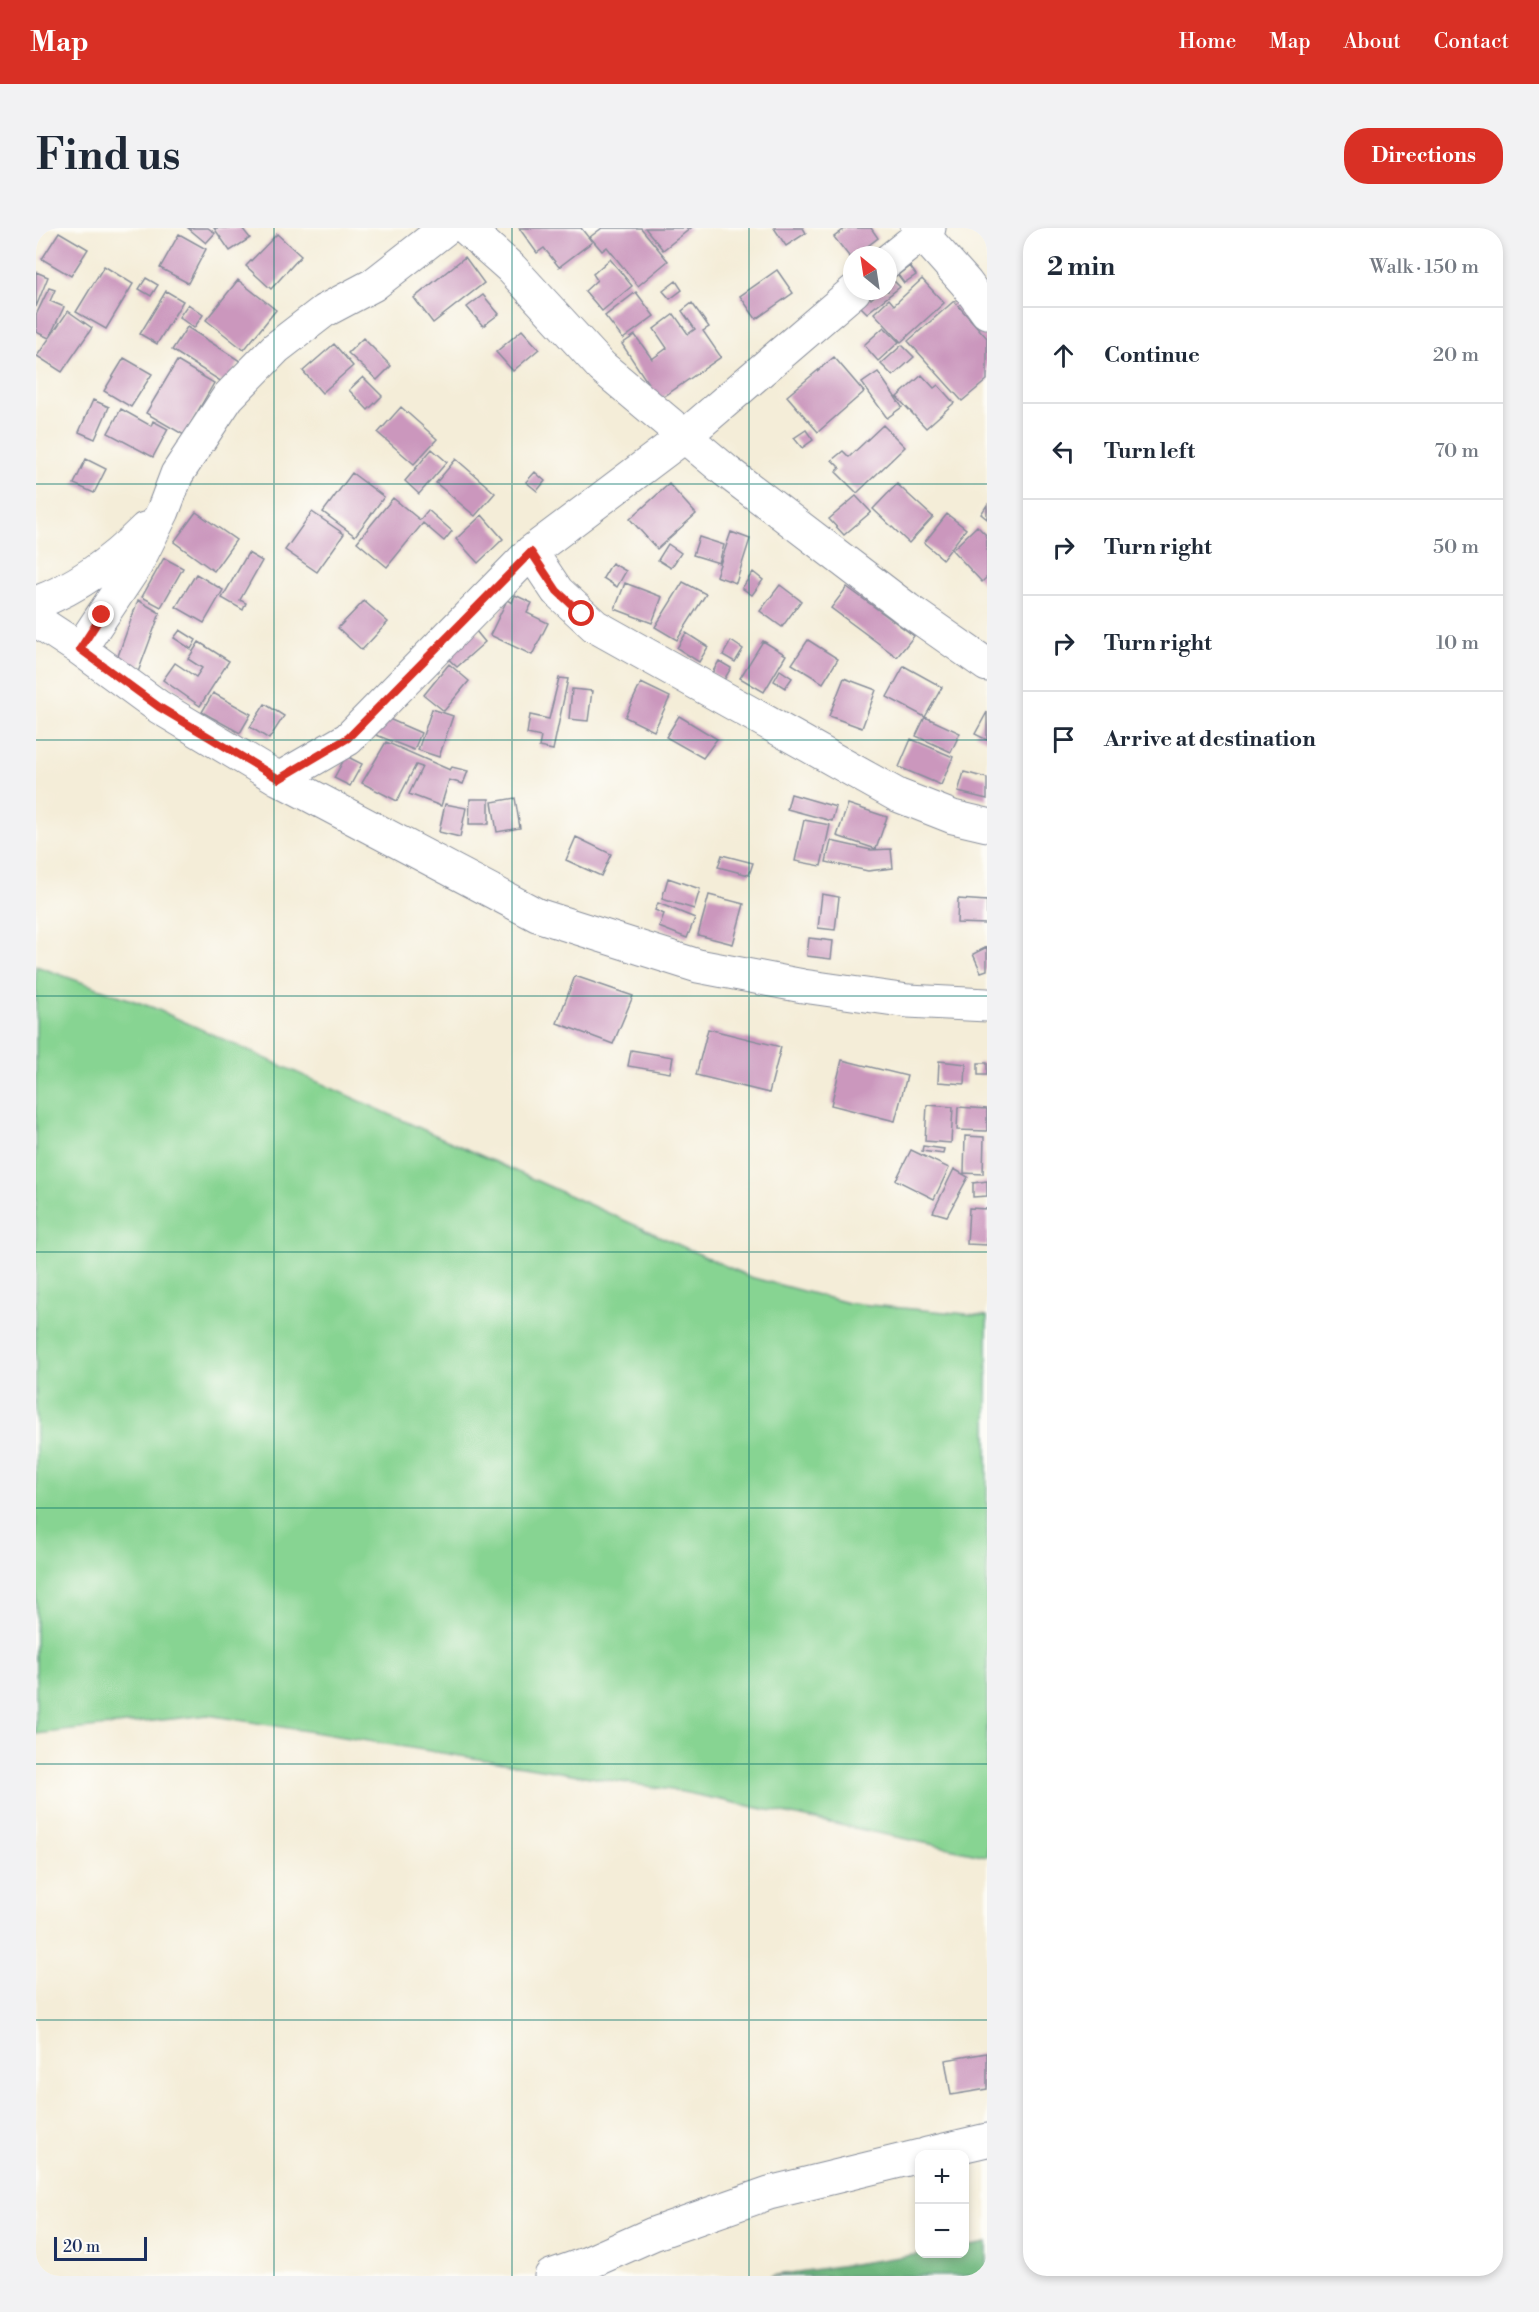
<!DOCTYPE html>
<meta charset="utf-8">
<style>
body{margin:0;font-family:"Libre Bodoni",serif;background:#f2f2f3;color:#1f2937}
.controls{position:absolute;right:18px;bottom:18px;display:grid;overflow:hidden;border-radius:12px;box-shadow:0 3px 9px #0003}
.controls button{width:54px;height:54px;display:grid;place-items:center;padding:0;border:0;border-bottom:2px solid #e0e1e3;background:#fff;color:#1f2937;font:30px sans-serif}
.compass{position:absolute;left:807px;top:18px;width:54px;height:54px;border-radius:50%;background:#fff;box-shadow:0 3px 9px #0003;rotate:330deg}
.scale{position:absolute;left:18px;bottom:15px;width:93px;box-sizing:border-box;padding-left:6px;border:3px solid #1b2f5e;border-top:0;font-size:16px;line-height:21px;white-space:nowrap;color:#1b2f5e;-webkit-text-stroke:4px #fdfcf7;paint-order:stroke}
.stop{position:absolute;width:18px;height:18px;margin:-14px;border:4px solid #d93025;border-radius:50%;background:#fff}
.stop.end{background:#d93025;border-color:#fff;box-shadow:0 2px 6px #0008}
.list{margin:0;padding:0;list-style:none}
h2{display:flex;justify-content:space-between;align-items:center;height:78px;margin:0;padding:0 24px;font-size:26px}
h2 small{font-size:20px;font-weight:400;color:#747a83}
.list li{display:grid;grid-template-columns:39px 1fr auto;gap:18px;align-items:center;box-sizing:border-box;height:96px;padding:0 24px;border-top:2px solid #e0e1e3}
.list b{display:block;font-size:22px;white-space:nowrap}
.list em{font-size:20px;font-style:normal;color:#747a83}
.icon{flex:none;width:33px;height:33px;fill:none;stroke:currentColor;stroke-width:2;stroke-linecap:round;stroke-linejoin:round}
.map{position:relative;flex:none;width:951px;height:2048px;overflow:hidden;border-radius:24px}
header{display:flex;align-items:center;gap:36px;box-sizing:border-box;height:84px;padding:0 30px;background:#d93025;color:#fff}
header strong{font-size:28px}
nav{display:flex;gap:33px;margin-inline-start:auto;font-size:21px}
.intro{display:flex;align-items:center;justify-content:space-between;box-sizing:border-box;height:144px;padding:0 36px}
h1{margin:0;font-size:42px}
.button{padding:15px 27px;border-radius:24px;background:#d93025;color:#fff;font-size:21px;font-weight:700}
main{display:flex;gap:36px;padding:0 36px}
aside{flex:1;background:#fff;border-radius:24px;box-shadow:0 3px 9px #0003}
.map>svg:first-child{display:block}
.green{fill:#87d492;stroke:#518278;stroke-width:1.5}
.forest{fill:#6db67c;stroke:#44726d;stroke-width:1.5}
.building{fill:#cb97bd}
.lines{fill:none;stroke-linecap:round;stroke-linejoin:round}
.minor-casing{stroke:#888e9b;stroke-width:35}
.minor{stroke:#fff;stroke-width:33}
.route{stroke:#d93025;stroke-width:8}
.grid{fill:none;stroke:#0f766e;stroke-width:1.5;stroke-opacity:0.55}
</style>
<header>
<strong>Map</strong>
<nav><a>Home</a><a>Map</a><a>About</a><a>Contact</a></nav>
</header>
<div class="intro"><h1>Find us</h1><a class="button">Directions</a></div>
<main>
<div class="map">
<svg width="951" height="2048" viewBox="0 0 951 2048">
<rect width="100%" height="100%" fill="#fdfcf7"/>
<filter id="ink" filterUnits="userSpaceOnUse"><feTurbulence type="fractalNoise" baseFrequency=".0167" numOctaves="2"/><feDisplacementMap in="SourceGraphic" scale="12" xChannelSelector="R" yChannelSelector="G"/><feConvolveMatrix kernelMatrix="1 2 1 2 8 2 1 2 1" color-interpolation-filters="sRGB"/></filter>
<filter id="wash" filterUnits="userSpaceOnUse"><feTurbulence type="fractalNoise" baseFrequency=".008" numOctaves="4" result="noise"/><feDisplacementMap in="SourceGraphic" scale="24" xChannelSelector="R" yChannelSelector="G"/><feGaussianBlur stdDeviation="1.35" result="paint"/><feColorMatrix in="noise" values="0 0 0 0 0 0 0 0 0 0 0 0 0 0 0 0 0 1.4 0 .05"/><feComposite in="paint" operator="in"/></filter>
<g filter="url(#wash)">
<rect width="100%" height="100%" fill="#f4edd8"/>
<path class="green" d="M0 738 118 780 714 1049 812 1075 951 1088V1628L647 1564 172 1487 0 1506Z"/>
<path class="forest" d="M951 2015V2048H735L884 2026H928L929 2019Z"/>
<g id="blocks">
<path class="building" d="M152 0H172L179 5 170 15Z
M178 0H206L214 10 194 23Z
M483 0H545L556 14 523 39 508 20 501 25Z
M566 0H605L632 33 602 58 571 19 566 23 554 9Z
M609 0H655L627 22Z
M738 0H767L770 5 750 18Z
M810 0H835L842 10 820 27H816V32L798 9Z
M23 4 52 21 35 48 6 31Z
M143 6 170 21 152 55 124 40Z
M241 6 265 28 235 61 210 38Z
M429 29 448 55 397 95 378 70Z
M574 31 596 58 566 83 549 63 561 52 557 46Z
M68 38 97 56 70 101 40 84Z
M874 38 880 47 868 55 862 47Z
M741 42 757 65 720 91 704 68Z
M0 44 12 49 0 79Z
M110 50 122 57 115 68 103 61Z
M886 51 908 75 865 114 838 85 853 71 858 77Z
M202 52 240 82 208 122 170 92Z
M857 52 864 59 831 85 822 76 832 68 835 71 844 63H852V56Z
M640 53 646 62 634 71 627 63Z
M13 60 19 62 14 73 28 79 13 110 0 104V87Z
M130 63 147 73 121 116 104 106Z
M600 64 618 88 587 111 569 88Z
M447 67 463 86 447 98 431 79Z
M918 73 951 110V152L926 173 872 113Z
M656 75 673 99 667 103 685 129 623 172 586 116 599 107 616 131 631 120 618 101 638 86 652 106 659 101 646 83Z
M152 76 167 87 158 100 143 89Z
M32 83 56 100 26 144 1 128Z
M151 99 204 133 189 156 136 122Z
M848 99 863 114 842 133 828 117Z
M486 102 503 121 477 143 460 124Z
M327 110 355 138 341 152 312 125Z
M298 116 317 138 286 165 267 143Z
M866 117 878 129 857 148 845 136Z
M798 129 828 164 782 204 751 168Z
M88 130 116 146 95 179 68 163Z
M141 133 178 155 148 207 110 185Z
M842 144 866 179 851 190 826 155Z
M886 147 898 160 902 157 918 175 890 200 861 169Z
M327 149 346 168 332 182 313 162Z
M57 172 73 179 59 211 43 204Z
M365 179 401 211 378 236 342 205Z
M85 181 115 198 117 193 132 201 117 229 72 205Z
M847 197 869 219 821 265 800 244 804 240 796 232 807 223 813 229Z
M770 202 777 212 766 220 758 210Z
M396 221 411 234 383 266 369 253Z
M50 231 70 241 58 265 38 256Z
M420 231 459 265 439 288 400 255Z
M499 244 509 253 501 263 490 254Z
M316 245 348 269 319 308 287 284Z
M633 256 660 286 621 321 594 291Z
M861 256 897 289 873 315 837 281Z
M820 268 835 284 808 307 793 291Z
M357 270 384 292 392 282 416 303 408 313 387 295 351 339 321 314Z
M951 277V291L945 286Z
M160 284 200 312 178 343 138 314Z
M276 284 308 306 281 344 249 322Z
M911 286 930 301 907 331 888 315Z
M446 287 467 311 442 335 420 311Z
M941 298 951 308V349L946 354 916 322Z
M695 304 714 311 700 355 680 348Z
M663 309 688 317 683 335 657 327Z
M632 316 645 325 635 340 622 332Z
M212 325 226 333 204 372 210 375 207 382 186 370Z
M128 330 147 340 125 379 106 369Z
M576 335 590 343 581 359 567 350Z
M717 344 727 352 716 367 706 360Z
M160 346 187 362 168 395 140 379Z
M647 354 670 366 641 412 619 399Z
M589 355 626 369 616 395 579 381Z
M744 357 765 373 746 399 724 383Z
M811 359 878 408 861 429 795 380Z
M479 367 496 375 491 385 512 395 496 427 454 407 471 372 476 375Z
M102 372 124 385 98 455 77 442Z
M328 373 352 394 326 422 302 400Z
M435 397 449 414 421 439 405 424Z
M144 402 160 412 155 421 138 410Z
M650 405 672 419 663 434 641 420Z
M772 412 802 431 787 455 756 436Z
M695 413 707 421 699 434 687 427Z
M727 413 750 427 728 464 704 450Z
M163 414 193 433 164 478 127 452 139 435 160 449 166 440 152 431Z
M683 433 695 440 688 452 676 445Z
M413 436 433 453 408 483 388 467Z
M868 438 906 459 889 489 851 469Z
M744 442 756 450 749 460 738 453Z
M523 450 532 451 517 522 503 519 505 509 491 506 494 487 513 491Z
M808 450 840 462 826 500 793 488Z
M605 455 634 469 618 503 589 489Z
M536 461 556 463 552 493 533 491Z
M177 465 215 486 204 505 166 484Z
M229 476 248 488 233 511 214 499Z
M396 481 417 488 403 529 382 522Z
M951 484V512L939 506Z
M346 488 385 505 378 522 338 506Z
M643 488 681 511 667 530 630 509Z
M889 489 924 505 915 524 880 508Z
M875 511 917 529 905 557 863 539Z
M350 514 414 542 416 539 432 543 427 556 413 552 405 578 373 566 386 539 380 537 361 573 326 555Z
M310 528 326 536 314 558 298 550Z
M928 544 951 550V571L922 564Z
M755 566 800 579 796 593 751 581Z
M479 570 484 600 461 604 456 574Z
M434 571H453V596H433Z
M409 576 430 580 424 609 403 604Z
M812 576 851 589 840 621 801 608Z
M768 592 794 597 785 638 759 633Z
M540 609 575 626 565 648 530 632Z
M795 613 835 622 855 621 857 640 832 643 790 634Z
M686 627 717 635 713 647 682 639Z
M632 650 664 661 658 681 626 671Z
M786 666 803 669 799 702 782 700Z
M673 667 708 676 697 716 662 707Z
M922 671 951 673V696L921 695Z
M622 675 659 690 651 710 623 699 628 686 619 682Z
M773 710 797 713 795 731 771 728Z
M951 719V742L945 744 937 726Z
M539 748 597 768 577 816 521 795Z
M672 801 745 819 733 865 660 847Z
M595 822 637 829 634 845 592 838Z
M806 832 871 848 859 893 795 877Z
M903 833 930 836 929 856 902 854Z
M942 835H951V847H942Z
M891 877 917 879 915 915 889 913Z
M922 879 951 881V903L921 902Z
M929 908 948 909 947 946 928 945Z
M887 918 908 921 907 926 886 923Z
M875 922 913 940 898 971 860 952Z
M918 941 932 949 911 988 897 984Z
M951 953V968L937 969V955Z
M933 980 951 981V1017L931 1016Z
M951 1825V1861L915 1867 909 1832Z"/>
</g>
</g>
<g filter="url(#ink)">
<use href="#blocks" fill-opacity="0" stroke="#888e9b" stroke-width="1.5"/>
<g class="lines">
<g class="minor-casing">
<path id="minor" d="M430 0 475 40 566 139 690 243 871 381 951 437
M881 0 930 55 951 84
M852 33 893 0
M495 324 521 363 559 398 861 567 917 589 951 597
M0 375C43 359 77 333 109 301
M0 392 44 421 123 479 243 551 501 687 662 738 767 758 872 773 951 777
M44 421 100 337 127 283 141 246 192 169 240 120 288 83 337 57 410 0
M243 551 312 511 495 324 650 207 818 63
M891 1926 951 1912
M515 2048 552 2035 617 2006 733 1965 884 1928"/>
</g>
<use href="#minor" class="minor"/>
</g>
</g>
<g class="lines" filter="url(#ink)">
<path class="route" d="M66 387 44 421 123 479 243 551 312 510 495 324 521 363 546 386"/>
</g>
<path class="grid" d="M238 0V2048M476 0V2048M713 0V2048M0 256H951M0 512H951M0 768H951M0 1024H951M0 1280H951M0 1536H951M0 1792H951"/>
</svg>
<div class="controls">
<button>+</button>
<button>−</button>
</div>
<svg class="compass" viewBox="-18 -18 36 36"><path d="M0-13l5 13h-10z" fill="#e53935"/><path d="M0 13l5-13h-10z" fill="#747a83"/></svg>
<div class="scale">20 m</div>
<div class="stop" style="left:546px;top:386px"></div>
<div class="stop end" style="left:66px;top:387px"></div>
</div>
<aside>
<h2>2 min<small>Walk · 150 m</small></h2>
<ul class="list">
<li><svg class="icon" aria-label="ahead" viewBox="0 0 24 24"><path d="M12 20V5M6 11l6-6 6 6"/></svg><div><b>Continue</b></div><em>20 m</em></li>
<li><svg class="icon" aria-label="left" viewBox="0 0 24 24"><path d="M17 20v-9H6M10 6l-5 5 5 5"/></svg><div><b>Turn left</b></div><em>70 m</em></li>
<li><svg class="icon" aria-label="right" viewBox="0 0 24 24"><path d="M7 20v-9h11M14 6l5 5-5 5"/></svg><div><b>Turn right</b></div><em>50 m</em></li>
<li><svg class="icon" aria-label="right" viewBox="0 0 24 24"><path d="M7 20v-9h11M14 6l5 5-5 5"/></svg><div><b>Turn right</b></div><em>10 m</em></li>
<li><svg class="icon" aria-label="arrive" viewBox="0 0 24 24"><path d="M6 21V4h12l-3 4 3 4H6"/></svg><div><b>Arrive at destination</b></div></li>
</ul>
</aside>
</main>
